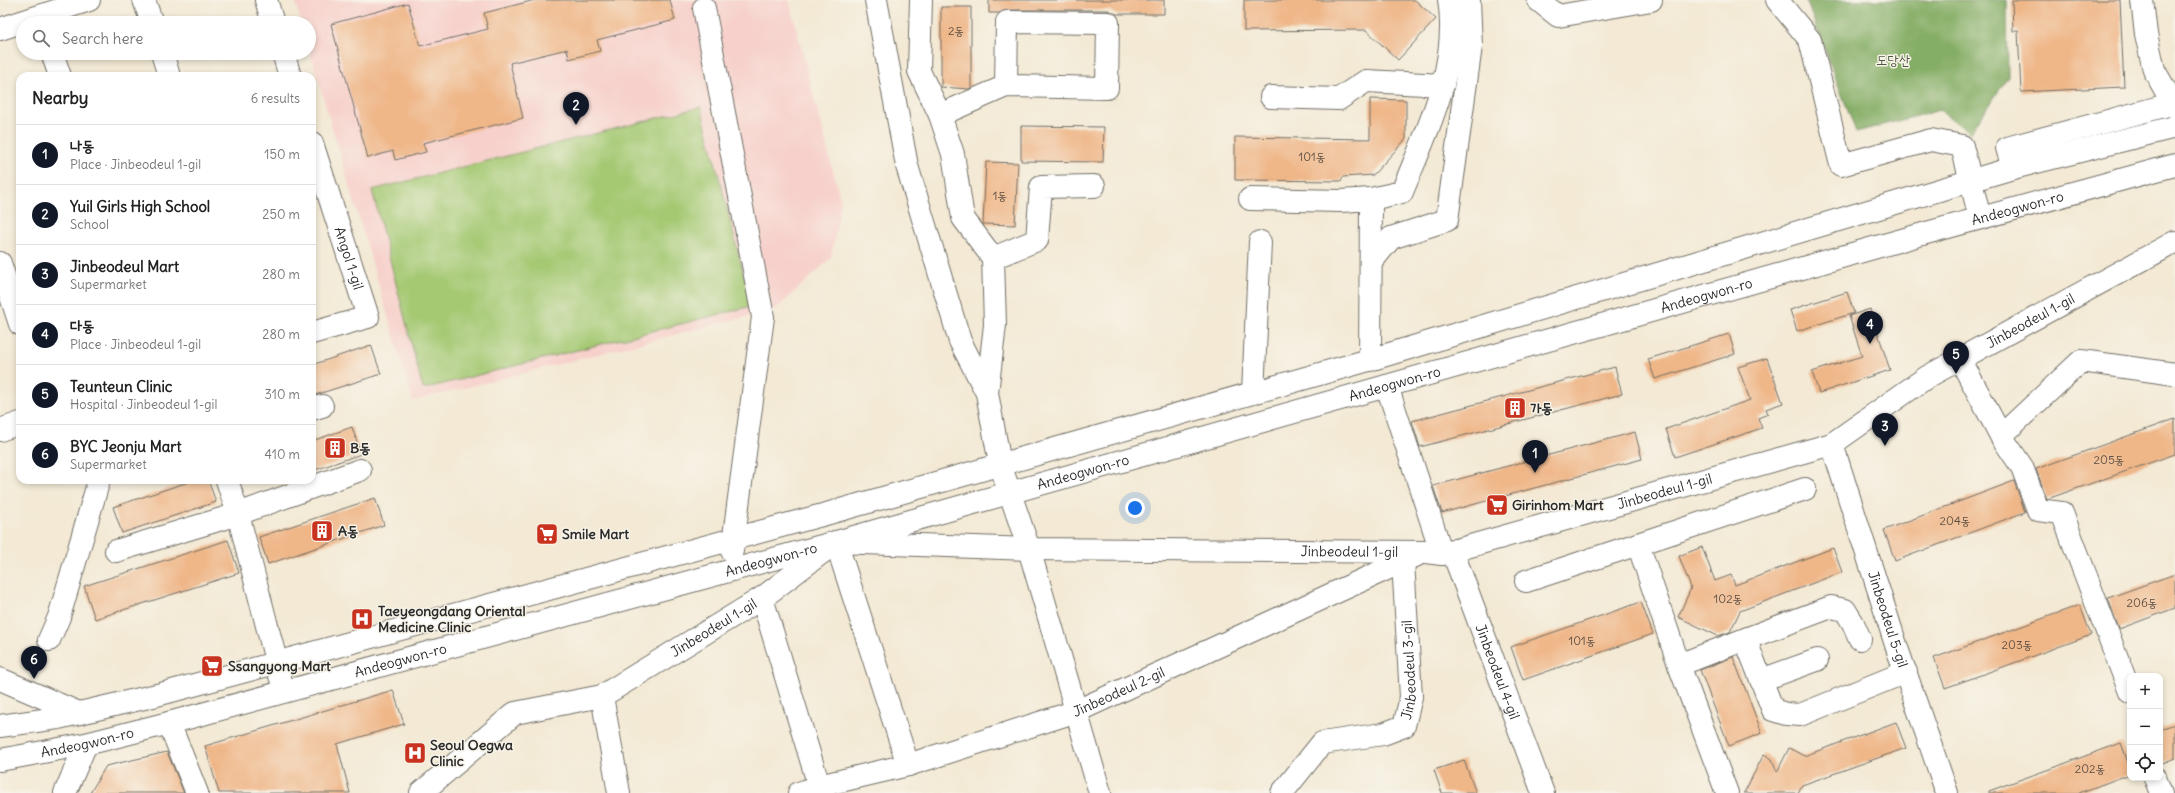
<!DOCTYPE html>
<meta charset="utf-8">
<style>
body{margin:0;font-family:Delius,"Poor Story",sans-serif;background:#f2f2f2;color:#222}
.controls{position:absolute;right:12px;bottom:12px;display:grid;overflow:hidden;border-radius:8px;box-shadow:0 2px 6px #0003}
.controls button{width:36px;height:36px;display:grid;place-items:center;padding:0;border:0;border-bottom:1px solid #e0e0e0;background:#fff;color:#222;font:20px sans-serif}
.you{position:absolute;left:1135px;top:508px;width:14px;height:14px;margin:-10px;border:3px solid #fff;border-radius:50%;background:#1a73e8;box-shadow:0 0 0 6px #1a73e833}
.badge{display:grid;place-items:center;width:26px;height:26px;border-radius:50%;background:#111827;color:#fff;font-size:13px;font-weight:700}
.pin{position:absolute;translate:-50% -33px;filter:drop-shadow(0 1px 2px #0008)}
.pin::after{content:'';position:absolute;top:21px;width:14px;height:12px;background:inherit;clip-path:polygon(0 0,100% 0,50% 100%)}
.list{margin:0;padding:0;list-style:none}
h2{display:flex;justify-content:space-between;align-items:center;height:52px;margin:0;padding:0 16px;font-size:17px}
h2 small{font-size:13px;font-weight:400;color:#767676}
.list li{display:grid;grid-template-columns:26px 1fr auto;gap:12px;align-items:center;box-sizing:border-box;height:60px;padding:0 16px;border-top:1px solid #e0e0e0}
.list b{display:block;font-size:15px;white-space:nowrap}
.list p{margin:0;font-size:13px;white-space:nowrap;color:#767676}
.list em{font-size:13px;font-style:normal;color:#767676}
.icon{flex:none;width:22px;height:22px;fill:none;stroke:currentColor;stroke-width:2;stroke-linecap:round;stroke-linejoin:round}
.map{position:relative;flex:none;width:2175px;height:793px;overflow:hidden}
.search{position:absolute;background:#fff;box-shadow:0 2px 6px #0003;left:16px;top:16px;width:300px;height:44px;display:flex;align-items:center;gap:10px;box-sizing:border-box;padding:0 14px;border-radius:22px;color:#767676;font-size:15px}
.panel{position:absolute;background:#fff;box-shadow:0 2px 6px #0003;left:16px;top:72px;width:300px;height:412px;border-radius:12px}
.map>svg:first-child{display:block}
.built{fill:#f7d0cb}
.green{fill:#a5c973;stroke:#687a4f}
.forest{fill:#84ad65;stroke:#586c48}
.building{fill:#efb687}
.lines{fill:none;stroke-linecap:round;stroke-linejoin:round}
.minor-casing{stroke:#716e66;stroke-width:24}
.minor{stroke:#fff;stroke-width:22}
.labels{text-anchor:middle;stroke-width:3;stroke-linejoin:round;paint-order:stroke}
.number-label{font-size:12px;fill:#5c4e42}
.park-label{font-size:14px;fill:#505a41;stroke:#f7f3e8}
.street-label{font-size:14px;fill:#2b2b2b;stroke:#f7f3e8}
.poi-label{font-size:14px;font-weight:bold;fill:#2b2b2b;stroke:#f7f3e8;text-anchor:start}
</style>
<div class="map">
<svg width="2175" height="793" viewBox="0 0 2175 793">
<rect width="100%" height="100%" fill="#f7f3e8"/>
<filter id="ink" filterUnits="userSpaceOnUse"><feTurbulence type="fractalNoise" baseFrequency=".025" numOctaves="2"/><feDisplacementMap in="SourceGraphic" scale="8" xChannelSelector="R" yChannelSelector="G"/><feConvolveMatrix kernelMatrix="1 2 1 2 8 2 1 2 1" color-interpolation-filters="sRGB"/></filter>
<filter id="wash" filterUnits="userSpaceOnUse"><feTurbulence type="fractalNoise" baseFrequency=".012" numOctaves="4" result="noise"/><feDisplacementMap in="SourceGraphic" scale="16" xChannelSelector="R" yChannelSelector="G"/><feGaussianBlur stdDeviation="0.9" result="paint"/><feColorMatrix in="noise" values="0 0 0 0 0 0 0 0 0 0 0 0 0 0 0 0 0 1.4 0 .05"/><feComposite in="paint" operator="in"/></filter>
<g filter="url(#wash)">
<rect width="100%" height="100%" fill="#f3e9d4"/>
<path class="built" d="M295 0H789L841 202 831 258 776 309 413 401 309 49V23H301Z"/>
<path class="green" d="M701 107 752 306 423 389 372 190Z"/>
<path class="forest" d="M1806 0H2007L2008 77 1970 133 1940 110 1856 132Z"/>
<g id="blocks">
<path class="building" d="M535 0H670L675 20 597 40 600 51 569 59 567 49 510 63 523 118 423 143 426 152 395 160 393 151 368 158 331 24 408 3 420 46 488 29 484 13Z
M989 0H1164V14H1116L1108 10H1007L999 13H989Z
M1244 0H1415L1436 19 1398 60 1366 30 1244 31Z
M2012 0H2120L2124 87 2021 92 2018 31H2013Z
M941 7H971V88L969 89 941 87Z
M1370 99 1406 100V139L1373 175 1343 177 1341 181 1235 180V137L1370 139Z
M1021 126 1104 127 1103 162 1021 161Z
M986 162 1018 163 1015 225 983 224Z
M1847 292 1854 313 1797 331 1790 310Z
M1870 309 1890 370 1819 393 1812 372 1862 356 1849 316Z
M1729 334 1735 354 1655 379 1648 359Z
M371 345 381 374 312 396V365Z
M1767 358 1783 403 1766 409 1768 414 1758 418 1762 428 1675 457 1666 429 1750 400 1738 367Z
M1615 367 1622 394 1420 447 1412 421Z
M2175 419V454L2047 499 2036 469Z
M352 427 361 454 312 471V441Z
M1635 432 1642 459 1442 513 1433 486Z
M194 480H208L216 502 122 533 113 507Z
M2014 481 2025 512 1895 561 1884 530Z
M375 498 384 525 268 564 259 537Z
M228 540 239 573 95 619 84 586Z
M1702 547 1715 581 1731 575 1735 585 1833 548 1842 572 1740 611 1730 632 1718 636 1678 617 1691 588 1679 556Z
M2175 574V608L2119 629 2108 598Z
M1641 602 1653 634 1523 680 1511 647Z
M2080 605 2091 635 1945 688 1934 658Z
M1733 657 1762 733 1729 746 1700 670Z
M393 690 404 724 337 744 350 793H219L205 746Z
M1896 722 1906 748 1802 785 1798 793H1744L1764 754 1772 759 1777 772 1789 748 1804 756Z
M2175 724V758L2160 764V729Z
M2121 743 2130 768V774L2079 793H1989V791Z
M167 752 184 793H90L106 766Z
M1464 760 1476 793H1442L1434 770Z"/>
</g>
</g>
<g filter="url(#ink)">
<use href="#blocks" fill-opacity="0" stroke="#716e66" stroke-width="1"/>
<g class="lines">
<g class="minor-casing">
<g id="minor">
<path d="M144 0 152 23"/>
<path d="M266 0 273 23"/>
<path d="M876 0 907 166 960 341 987 393 1000 464 1029 549 1100 793"/>
<path d="M921 0 919 71 940 115 953 154 963 218 993 258"/>
<path d="M1538 0 1558 16 1651 0"/>
<path d="M1777 0 1810 40 1841 165 1931 140 1962 146 1980 218"/>
<path d="M2142 0 2146 34 2154 70 2175 107"/>
<path d="M704 8 763 317 732 551"/>
<path d="M0 29 89 0"/>
<path d="M52 53 60 76"/>
<path d="M162 53 169 76"/>
<path d="M283 53 290 76"/>
<path d="M1271 97 1339 99 1366 81 1443 85"/>
<path d="M940 115 1006 86 1007 22 1108 23 1107 88 1006 86"/>
<path id="s1" d="M312 143 368 317 312 333"/>
<path d="M2013 168 2007 148 2175 103"/>
<path d="M1250 199 1341 201 1371 199 1370 360"/>
<path d="M1371 199 1402 192C1426 133 1460 66 1449 0"/>
<path d="M1372 261 1391 238 1447 220 1471 46 1469 0"/>
<path d="M0 263 20 324"/>
<path d="M1960 359 2001 436 2022 467 2038 510 2062 513 2130 692"/>
<path d="M1387 386 1442 554"/>
<path d="M987 393 995 325 993 258 1037 240 1041 187 1094 186"/>
<path d="M1253 393 1260 242"/>
<path d="M312 409 322 406"/>
<path d="M0 430 20 423"/>
<path d="M2001 436 2081 361 2175 374"/>
<path id="s2" d="M1832 444 1897 648 1947 793"/>
<path d="M227 480 238 514 280 676"/>
<path d="M836 542 908 765"/>
<path d="M1638 544 1805 489"/>
<path id="s3" d="M1452 550 1543 793"/>
<path d="M116 551 238 514 360 470"/>
<path d="M1526 581 1638 544 1679 665"/>
<path d="M762 598 819 786"/>
<path d="M1860 639 1853 623 1845 610 1831 607 1748 638 1749 649 1773 710 1786 714 1800 715 1906 672"/>
<path d="M49 640 59 617 99 480"/>
<path d="M0 679 79 713"/>
<path d="M1761 680 1817 660"/>
<path d="M602 696 619 793"/>
<path d="M169 723 197 793"/>
<path d="M0 726 58 718 157 695 826 514 1376 358 2013 168 2175 127"/>
<path id="s4" d="M0 760 86 744 169 723 836 542 1919 235 2175 165"/>
<path d="M2155 778 2161 793"/>
<path d="M65 793 86 744"/>
<path id="s5" d="M421 793 515 713 602 696 762 598 836 542 1029 549 1425 552 1442 554 1832 444 1927 377 2175 242"/>
<path id="s6" d="M799 793 819 786 908 765 1077 711 1417 555"/>
<path id="s7" d="M1282 793 1322 743 1383 734 1404 726 1411 697 1403 561"/>
<path d="M1727 793 1679 665 1748 638"/>
</g>
</g>
<use href="#minor" class="minor"/>
</g>
</g>
<defs>
<g id="building-square" transform="scale(1.15)"><rect x="-9" y="-9" width="18" height="18" rx="4" fill="#c8321e" stroke="#f7f3e8"/><path d="M-4-6H4V6H1V3H-1V6H-4ZM-2.5-4.3h1.7v1.8h-1.7ZM.8-4.3h1.7v1.8H.8ZM-2.5-1h1.7V.8h-1.7ZM.8-1h1.7V.8H.8Z" fill="#fff"/></g>
<g id="supermarket-square" transform="scale(1.15)"><rect x="-9" y="-9" width="18" height="18" rx="4" fill="#c8321e" stroke="#f7f3e8"/><path d="M-6-5.5h2.5l.6 2H6L4.5 2H-2.5L-4.4-4H-6ZM-1.5 3.2a1.3 1.3 0 1 0 .1 0ZM3 3.2a1.3 1.3 0 1 0 .1 0Z" fill="#fff"/></g>
<g id="hospital-square" transform="scale(1.15)"><rect x="-9" y="-9" width="18" height="18" rx="4" fill="#c8321e" stroke="#f7f3e8"/><path d="M-5-5h3v3.5h4V-5h3V5h-3V1.5h-4V5h-3Z" fill="#fff"/></g>
</defs>
<g fill-rule="evenodd">
<use href="#building-square" x="1515" y="408"/>
<use href="#building-square" x="335" y="448"/>
<use href="#supermarket-square" x="1497" y="505"/>
<use href="#building-square" x="322" y="531"/>
<use href="#supermarket-square" x="547" y="534"/>
<use href="#hospital-square" x="362" y="619"/>
<use href="#supermarket-square" x="212" y="666"/>
<use href="#hospital-square" x="415" y="753"/>
</g>
<g class="labels">
<g class="number-label">
<text x="956" y="35">2동</text>
<text x="1312" y="161">101동</text>
<text x="1000" y="200">1동</text>
<text x="2109" y="464">205동</text>
<text x="1955" y="525">204동</text>
<text x="1728" y="603">102동</text>
<text x="2142" y="607">206동</text>
<text x="1582" y="645">101동</text>
<text x="2017" y="649">203동</text>
<text x="2090" y="773">202동</text>
</g>
<g class="park-label">
<text x="1893" y="65">도당산</text>
</g>
<g class="street-label">
<text dy="5" stroke="none"><textPath href="#s4" startOffset="2092">Andeogwon-ro</textPath></text>
<text dy="5" stroke="none"><textPath href="#s1" startOffset="121">Angol 1-gil</textPath></text>
<text dy="5" stroke="none"><textPath href="#s4" startOffset="1769">Andeogwon-ro</textPath></text>
<text dy="5" stroke="none"><textPath href="#s5" startOffset="1738">Jinbeodeul 1-gil</textPath></text>
<text dy="5" stroke="none"><textPath href="#s4" startOffset="1445">Andeogwon-ro</textPath></text>
<text dy="5" stroke="none"><textPath href="#s4" startOffset="1121">Andeogwon-ro</textPath></text>
<text dy="5" stroke="none"><textPath href="#s5" startOffset="1330">Jinbeodeul 1-gil</textPath></text>
<text dy="5" stroke="none"><textPath href="#s5" startOffset="1006">Jinbeodeul 1-gil</textPath></text>
<text dy="5" stroke="none"><textPath href="#s4" startOffset="797">Andeogwon-ro</textPath></text>
<text dy="5" stroke="none"><textPath href="#s2" startOffset="184">Jinbeodeul 5-gil</textPath></text>
<text dy="5" stroke="none"><textPath href="#s5" startOffset="343">Jinbeodeul 1-gil</textPath></text>
<text dy="5" stroke="none"><textPath href="#s4" startOffset="413">Andeogwon-ro</textPath></text>
<text dy="5" stroke="none"><textPath href="#s7" startOffset="205">Jinbeodeul 3-gil</textPath></text>
<text dy="5" stroke="none"><textPath href="#s3" startOffset="130">Jinbeodeul 4-gil</textPath></text>
<text dy="5" stroke="none"><textPath href="#s6" startOffset="336">Jinbeodeul 2-gil</textPath></text>
<text dy="5" stroke="none"><textPath href="#s4" startOffset="89">Andeogwon-ro</textPath></text>
</g>
<g class="poi-label">
<text x="1530" y="413">가동</text>
<text x="350" y="453">B동</text>
<text x="1512" y="510">Girinhom Mart</text>
<text x="338" y="536">A동</text>
<text x="562" y="539">Smile Mart</text>
<text x="378" y="616">Taeyeongdang Oriental<tspan x="378" dy="16">Medicine Clinic</tspan></text>
<text x="228" y="671">Ssangyong Mart</text>
<text x="430" y="750">Seoul Oegwa<tspan x="430" dy="16">Clinic</tspan></text>
</g>
</g>
</svg>
<div class="controls">
<button>+</button>
<button>−</button>
<button><svg class="icon" aria-label="locate" viewBox="0 0 24 24"><circle cx="12" cy="12" r="6"/><path d="M12 2v4M12 18v4M2 12h4M18 12h4"/></svg></button>
</div>
<div class="you"></div>
<div class="pin badge" style="left:1535px;top:473px">1</div>
<div class="pin badge" style="left:576px;top:125px">2</div>
<div class="pin badge" style="left:1885px;top:446px">3</div>
<div class="pin badge" style="left:1870px;top:344px">4</div>
<div class="pin badge" style="left:1956px;top:374px">5</div>
<div class="pin badge" style="left:34px;top:679px">6</div>
<div class="search"><svg class="icon" aria-label="search" viewBox="0 0 24 24"><circle cx="10" cy="10" r="6"/><path d="M15 15l6 6"/></svg>Search here</div>
<section class="panel">
<h2>Nearby<small>6 results</small></h2>
<ul class="list">
<li><span class="badge">1</span><div><b>나동</b><p>Place · Jinbeodeul 1-gil</p></div><em>150 m</em></li>
<li><span class="badge">2</span><div><b>Yuil Girls High School</b><p>School</p></div><em>250 m</em></li>
<li><span class="badge">3</span><div><b>Jinbeodeul Mart</b><p>Supermarket</p></div><em>280 m</em></li>
<li><span class="badge">4</span><div><b>다동</b><p>Place · Jinbeodeul 1-gil</p></div><em>280 m</em></li>
<li><span class="badge">5</span><div><b>Teunteun Clinic</b><p>Hospital · Jinbeodeul 1-gil</p></div><em>310 m</em></li>
<li><span class="badge">6</span><div><b>BYC Jeonju Mart</b><p>Supermarket</p></div><em>410 m</em></li>
</ul>
</section>
</div>
